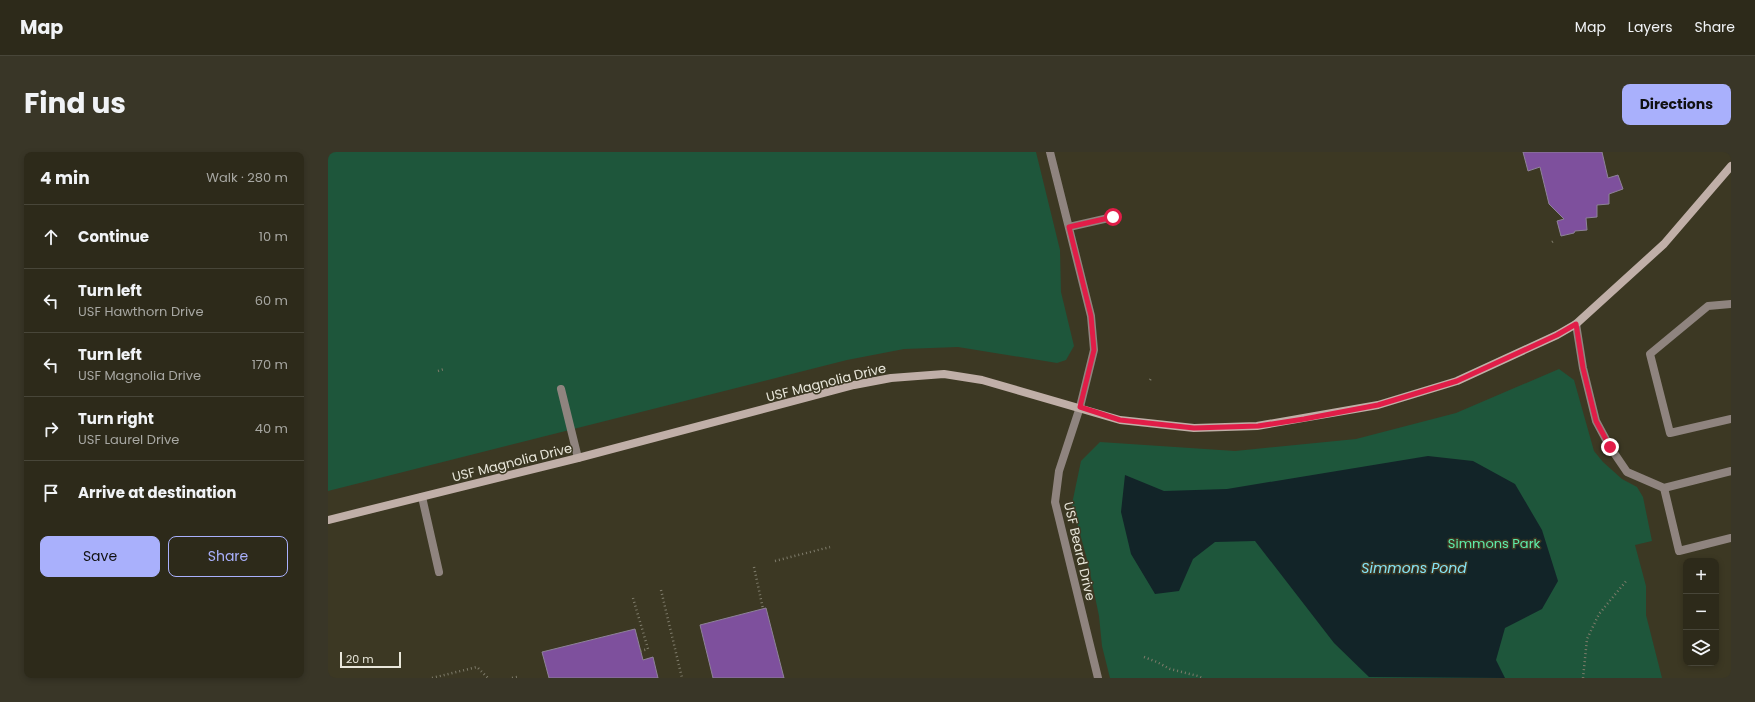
<!DOCTYPE html>
<meta charset="utf-8">
<style>
body{margin:0;font-family:Poppins,sans-serif;background:#393627;color:#f1f3f6}
.controls{position:absolute;right:12px;bottom:12px;display:grid;overflow:hidden;border-radius:8px;box-shadow:0 2px 6px #0003}
.controls button{width:36px;height:36px;display:grid;place-items:center;padding:0;border:0;border-bottom:1px solid #484639;background:#2d2a1a;color:#f1f3f6;font:20px sans-serif}
.scale{position:absolute;left:12px;bottom:10px;width:61px;box-sizing:border-box;padding-left:4px;border:2px solid #e8e6da;border-top:0;font-size:11px;line-height:14px;white-space:nowrap;color:#e8e6da;-webkit-text-stroke:3px #3c3823;paint-order:stroke}
.stop{position:absolute;width:12px;height:12px;margin:-9px;border:3px solid #e11d48;border-radius:50%;background:#fff}
.stop.end{background:#e11d48;border-color:#fff;box-shadow:0 1px 4px #0008}
.list{margin:0;padding:0;list-style:none}
h2{display:flex;justify-content:space-between;align-items:center;height:52px;margin:0;padding:0 16px;font-size:17px}
h2 small{font-size:13px;font-weight:400;color:#a7a7a2}
.list li{display:grid;grid-template-columns:26px 1fr auto;gap:12px;align-items:center;box-sizing:border-box;height:64px;padding:0 16px;border-top:1px solid #484639}
.list b{display:block;font-size:15px;white-space:nowrap}
.list p{margin:0;font-size:13px;white-space:nowrap;color:#a7a7a2}
.list em{font-size:13px;font-style:normal;color:#a7a7a2}
.actions{display:flex;gap:8px;padding:12px 16px}
.actions a{flex:1;padding:9px 0;border:1px solid #a9b0fc;border-radius:8px;text-align:center;font-size:14px;color:#a9b0fc}
.actions .main{background:#a9b0fc;color:#111}
.icon{flex:none;width:22px;height:22px;fill:none;stroke:currentColor;stroke-width:2;stroke-linecap:round;stroke-linejoin:round}
.map{position:relative;flex:none;width:1403px;height:526px;overflow:hidden;border-radius:8px}
header{display:flex;align-items:center;gap:24px;box-sizing:border-box;height:56px;padding:0 20px;background:#2d2a1a;border-bottom:1px solid #484639}
header strong{font-size:19px}
nav{display:flex;gap:22px;margin-inline-start:auto;font-size:14px}
.intro{display:flex;align-items:center;justify-content:space-between;box-sizing:border-box;height:96px;padding:0 24px}
h1{margin:0;font-size:28px}
.button{padding:10px 18px;border-radius:8px;background:#a9b0fc;color:#111;font-size:14px;font-weight:700}
main{display:flex;gap:24px;padding:0 24px}
aside{flex:1;background:#2d2a1a;border-radius:8px;box-shadow:0 2px 6px #0003}
.map>svg:first-child{display:block}
.green{fill:#1e563b}
.water{fill:#122428}
.building{fill:#7e509d;stroke:#8e8398}
.lines{fill:none;stroke-linecap:round;stroke-linejoin:round}
.path{stroke:#7f7c6b;stroke-width:2.5;stroke-dasharray:1 3;stroke-linecap:butt}
.lane{stroke:#8f847f;stroke-width:8}
.street{stroke:#8f847f;stroke-width:8}
.secondary{stroke:#c0afa8;stroke-width:8}
.route{stroke:#e11d48;stroke-width:5}
.labels{text-anchor:middle;stroke-width:3;stroke-linejoin:round;paint-order:stroke}
.street-label{font-size:13px;fill:#e8e6da;stroke:#3c3823}
.park-label{font-size:13px;fill:#5eedaa;stroke:#3c3823}
.water-label{font-size:14px;font-style:italic;fill:#85e4f7;stroke:#3c3823}
</style>
<header>
<strong>Map</strong>
<nav><a>Map</a><a>Layers</a><a>Share</a></nav>
</header>
<div class="intro"><h1>Find us</h1><a class="button">Directions</a></div>
<main>
<aside>
<h2>4 min<small>Walk · 280 m</small></h2>
<ul class="list">
<li><svg class="icon" aria-label="ahead" viewBox="0 0 24 24"><path d="M12 20V5M6 11l6-6 6 6"/></svg><div><b>Continue</b></div><em>10 m</em></li>
<li><svg class="icon" aria-label="left" viewBox="0 0 24 24"><path d="M17 20v-9H6M10 6l-5 5 5 5"/></svg><div><b>Turn left</b><p>USF Hawthorn Drive</p></div><em>60 m</em></li>
<li><svg class="icon" aria-label="left" viewBox="0 0 24 24"><path d="M17 20v-9H6M10 6l-5 5 5 5"/></svg><div><b>Turn left</b><p>USF Magnolia Drive</p></div><em>170 m</em></li>
<li><svg class="icon" aria-label="right" viewBox="0 0 24 24"><path d="M7 20v-9h11M14 6l5 5-5 5"/></svg><div><b>Turn right</b><p>USF Laurel Drive</p></div><em>40 m</em></li>
<li><svg class="icon" aria-label="arrive" viewBox="0 0 24 24"><path d="M6 21V4h12l-3 4 3 4H6"/></svg><div><b>Arrive at destination</b></div></li>
</ul>
<div class="actions"><a class="main">Save</a><a>Share</a></div>
</aside>
<div class="map">
<svg width="1403" height="526" viewBox="0 0 1403 526">
<rect width="100%" height="100%" fill="#3c3823"/>
<path class="green" d="M0 0H708L732 98 733 140 746 194 738 208 729 211 630 195 576 197 519 208 0 339Z
M1231 217 1246 228 1266 299 1275 310 1294 327 1309 335 1315 345 1324 389 1307 393 1318 434V463L1334 526H782L774 494 771 464 760 411 744 352 753 309 772 290 907 299 1028 287 1128 261Z"/>
<path class="water" d="M1100 304 1145 309 1187 332 1214 378 1230 429 1214 457 1177 476 1168 508 1177 526 1041 525 1006 491 927 389 887 390 865 407 851 439 827 442 803 402 793 360 797 323 836 339 899 337Z"/>
<path class="building" d="M1195 0H1274L1280 26 1290 23 1295 37 1281 42V52L1269 53V65L1258 66 1259 78 1247 79 1246 81 1233 84 1229 69 1236 67 1221 52 1212 15 1200 19Z
M438 456 456 526H385L372 473Z
M307 477 315 508 325 505 330 526H221L214 500Z"/>
<g class="lines">
<path class="path" d="M1224 90 1227 88
M110 219 116 217
M822 228 824 225
M447 409 502 395
M426 415 435 457
M333 438 354 526
M305 446 320 497 312 499
M816 505 829 510 842 517 870 524 874 526
M104 526 149 515 160 526
M184 526 189 525
M1255 526 1259 487 1271 462 1299 428"/>
<path class="lane" d="M722 0 763 164 766 198 752 255
M741 75 785 65
M1403 152 1380 154 1322 202 1342 281 1403 267
M233 237 250 306
M1336 336 1351 399 1403 386
M94 345 111 420"/>
<path class="street" d="M1248 172 1255 216 1268 269 1282 295 1299 320 1336 336 1403 319
M752 255 731 319 727 350 770 526"/>
<path class="secondary" d="M0 368 250 306 526 233 563 226 616 222 654 228 792 268 866 276 929 274 1050 253 1129 229 1229 183 1248 172 1336 92 1403 14"/>
</g>
<g class="lines">
<path class="route" d="M785 65 741 75 763 164 766 198 752 255 792 268 866 276 930 274 976 267 1050 253 1129 229 1229 183 1248 172 1255 216 1268 269 1282 295"/>
</g>
<g class="labels">
<g class="street-label">
<text transform="translate(498 230) rotate(-14)" y="5">USF Magnolia Drive</text>
<text transform="translate(184 310) rotate(-14)" y="5">USF Magnolia Drive</text>
<text transform="translate(752 399) rotate(77)" y="5">USF Beard Drive</text>
</g>
<g class="park-label">
<text x="1166" y="396">Simmons Park</text>
</g>
<g class="water-label">
<text x="1086" y="421">Simmons Pond</text>
</g>
</g>
</svg>
<div class="controls">
<button>+</button>
<button>−</button>
<button><svg class="icon" aria-label="layers" viewBox="0 0 24 24"><path d="M12 4l9 5-9 5-9-5zM3 14l9 5 9-5"/></svg></button>
</div>
<div class="scale">20 m</div>
<div class="stop" style="left:785px;top:65px"></div>
<div class="stop end" style="left:1282px;top:295px"></div>
</div>
</main>
